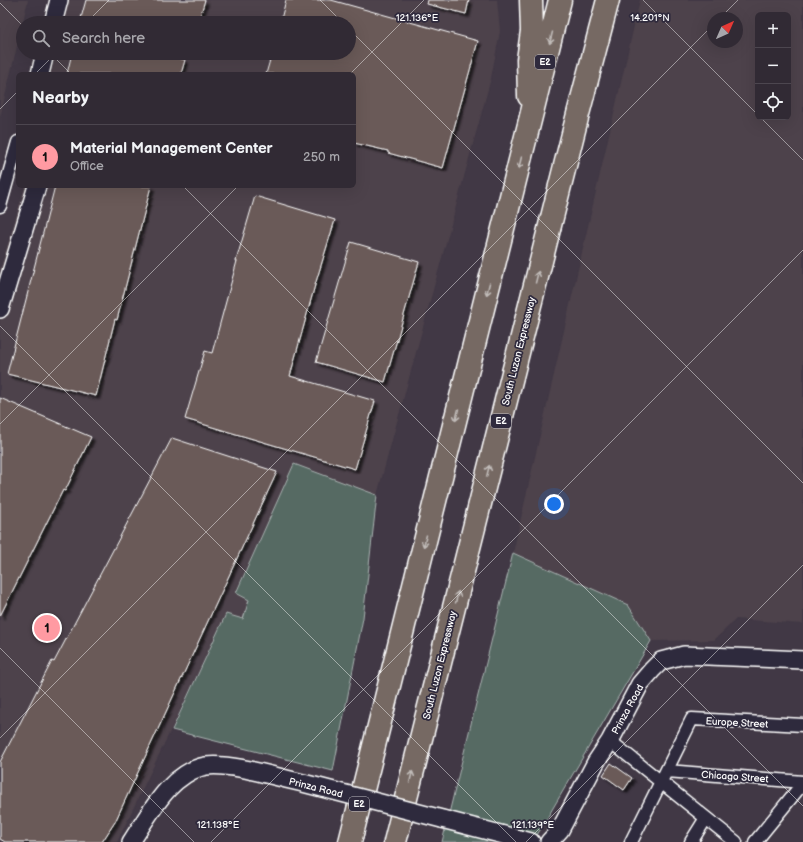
<!DOCTYPE html>
<meta charset="utf-8">
<style>
body{margin:0;font-family:"Balsamiq Sans",sans-serif;background:#3d3640;color:#f1f3f6}
.controls{position:absolute;right:12px;top:12px;display:grid;overflow:hidden;border-radius:6px;box-shadow:0 4px 16px #0002}
.controls button{width:36px;height:36px;display:grid;place-items:center;padding:0;border:0;border-bottom:1px solid #4c464f;background:#312a34;color:#f1f3f6;font:20px sans-serif}
.compass{position:absolute;left:707px;top:12px;width:36px;height:36px;border-radius:50%;background:#312a34;box-shadow:0 4px 16px #0002;rotate:45deg}
.you{position:absolute;left:554px;top:504px;width:14px;height:14px;margin:-10px;border:3px solid #fff;border-radius:50%;background:#1a73e8;box-shadow:0 0 0 6px #1a73e833}
.badge{display:grid;place-items:center;width:26px;height:26px;border-radius:50%;background:#ff9aa2;color:#111;font-size:13px;font-weight:700}
.pin{position:absolute;translate:-50% -50%;border:2px solid #fff;box-shadow:0 1px 4px #0006}
.list{margin:0;padding:0;list-style:none}
h2{display:flex;justify-content:space-between;align-items:center;height:52px;margin:0;padding:0 16px;font-size:17px}
h2 small{font-size:13px;font-weight:400;color:#a8a7ac}
.list li{display:grid;grid-template-columns:26px 1fr auto;gap:12px;align-items:center;box-sizing:border-box;height:64px;padding:0 16px;border-top:1px solid #4c464f}
.list b{display:block;font-size:15px;white-space:nowrap}
.list p{margin:0;font-size:13px;white-space:nowrap;color:#a8a7ac}
.list em{font-size:13px;font-style:normal;color:#a8a7ac}
.icon{flex:none;width:22px;height:22px;fill:none;stroke:currentColor;stroke-width:2;stroke-linecap:round;stroke-linejoin:round}
.map{position:relative;flex:none;width:803px;height:842px;overflow:hidden}
.search{position:absolute;background:#312a34;box-shadow:0 4px 16px #0002;left:16px;top:16px;width:340px;height:44px;display:flex;align-items:center;gap:10px;box-sizing:border-box;padding:0 14px;border-radius:22px;color:#a8a7ac;font-size:15px}
.panel{position:absolute;background:#312a34;box-shadow:0 4px 16px #0002;left:16px;top:72px;width:340px;height:116px;border-radius:6px}
.map>svg:first-child{display:block}
.built{fill:#4d424b;fill-rule:evenodd}
.green{fill:#566a64;stroke:#aab4b2}
.building{fill:#6a5a58;stroke:#fff;filter:url(#shadow)}
.lines{fill:none;stroke-linecap:round;stroke-linejoin:round}
.street-casing{stroke:#fff;stroke-width:15}
.secondary-casing{stroke:#fff;stroke-width:20}
.highway-casing{stroke:#fff;stroke-width:25}
.street{stroke:#2f2a3d;stroke-width:12}
.secondary{stroke:#2f2a3d;stroke-width:17}
.highway{stroke:#766964;stroke-width:22}
.secondary-bridge-casing{stroke:#fff;stroke-width:20;stroke-linecap:butt}
.secondary-bridge{stroke:#2f2a3d;stroke-width:17}
.oneway{stroke:#c1bcb9}
.ticks{fill:none;stroke:#fff;stroke-width:1;stroke-opacity:0.45}
.labels{text-anchor:middle;stroke-width:3.5;stroke-linejoin:round;paint-order:stroke}
.shield{fill:#2f2a3d;stroke:#c1bfc5;stroke-width:1}
.shield-label{font-size:9px;font-weight:bold;fill:#fff}
.street-label{font-size:10px;fill:#fff;stroke:#2f2a3d}
.ticks-label{font-size:10px;text-anchor:middle;fill:#fff;stroke:#2f2a3d;stroke-width:3.5;stroke-linejoin:round;paint-order:stroke}
</style>
<div class="map">
<svg width="803" height="842" viewBox="0 0 803 842">
<defs>
<filter id="shadow"><feDropShadow dx="3.5" dy="3.5" stdDeviation="1" flood-color="#0009"/></filter>
</defs>
<rect width="100%" height="100%" fill="#413845"/>
<filter id="ink" filterUnits="userSpaceOnUse"><feTurbulence type="fractalNoise" baseFrequency=".025" numOctaves="2"/><feDisplacementMap in="SourceGraphic" scale="8" xChannelSelector="R" yChannelSelector="G"/><feConvolveMatrix kernelMatrix="1 2 1 2 8 2 1 2 1" color-interpolation-filters="sRGB"/></filter>
<g filter="url(#ink)">
<path class="built" d="M0 0H28L0 117Z
M60 0H497L500 31 491 78 377 495 294 465 236 593 249 600 243 620 226 615 117 842H0V269L25 186H354V74H41L46 53H349V23H54Z
M640 0H803V624L736 619 714 640 651 641 628 605 513 553ZM758 15H788V117H758ZM713 18H737V42H713Z"/>
<path class="green" d="M294 464 377 495 363 618 333 771 172 730 226 614 243 619 249 600 236 593Z
M513 553 628 605 651 641 533 842H442Z"/>
<path class="building" d="M86 0H205L198 23H99L81 18Z
M286 0H331L478 41 443 168 388 153V151L354 143V74H266L272 53H349V23H280Z
M428 0H469L466 14 427 4Z
M72 53H161L185 60 181 74H67Z
M55 186H151L117 320 115 319 96 396 7 374Z
M255 196 335 220 315 285 290 376 375 401 355 469 185 419 205 351 212 353 237 261H236Z
M351 242 419 262 385 382 316 362Z
M0 398 91 437 65 491 63 490 0 616Z
M172 438 277 472 115 822 102 842H5L0 839V762L52 661 54 662Z
M611 763 632 778 624 790 603 775Z"/>
<g class="lines">
<g class="street-casing">
<path id="street" d="M0 206 18 142
M610 741 736 842
M667 771 803 782
M631 842 692 719 803 725
M691 842 706 818
M755 842 803 783"/>
</g>
<g class="secondary-casing">
<path id="secondary" d="M53 23 59 0
M40 74 45 53
M0 309 37 186
M442 819 531 842
M131 842C142 825 154 804 168 789 177 779 192 768 206 766 234 763 275 777 303 783
M549 842 560 830 596 762 610 741 640 684 652 670 661 661 684 655 803 660"/>
</g>
<g class="highway-casing">
<path id="highway" d="M529 96 528 60 532 31 531 0
M350 842 560 0
M395 842 578 114 608 0"/>
</g>
<use href="#street" class="street"/>
<use href="#secondary" class="secondary"/>
<use href="#highway" class="highway"/>
<g class="secondary-bridge-casing">
<path id="secondary-bridge" d="M303 783 442 819"/>
</g>
<use href="#secondary-bridge" class="secondary-bridge"/>
</g>
<defs><path id="oneway-shaft" d="M-6 0H5M1.5-3L5.5 0L1.5 3" fill="none" stroke-width="1.6" stroke-linecap="round" stroke-linejoin="round"/></defs>
<g class="oneway">
<use href="#oneway-shaft" transform="translate(551 38) rotate(104)"/>
<use href="#oneway-shaft" transform="translate(520 163) rotate(104)"/>
<use href="#oneway-shaft" transform="translate(537 277) rotate(-76)"/>
<use href="#oneway-shaft" transform="translate(488 289) rotate(104)"/>
<use href="#oneway-shaft" transform="translate(457 415) rotate(104)"/>
<use href="#oneway-shaft" transform="translate(488 471) rotate(-76)"/>
<use href="#oneway-shaft" transform="translate(425 541) rotate(104)"/>
<use href="#oneway-shaft" transform="translate(457 597) rotate(-76)"/>
<use href="#oneway-shaft" transform="translate(411 777) rotate(-76)"/>
</g>
</g>
<path class="ticks" d="M320 0 343 23M643 0 758 115M0 3 23 26M720 18 738 0M86 23 109 0M349 29 803 483M50 53 71 74M35 74 56 53M350 74 424 0M0 109 18 91M760 117 803 160M183 186 803 806M0 326 516 842M0 424 238 186M0 648 194 842M0 738 713 25M211 842 803 250M526 842 803 565"/>
<g class="labels">
<g class="shield">
<rect x="535" y="55" width="20" height="14" rx="3"/>
<rect x="491" y="414" width="20" height="14" rx="3"/>
<rect x="349" y="797" width="20" height="14" rx="3"/>
</g>
<g class="shield-label">
<text x="545" y="65">E2</text>
<text x="501" y="424">E2</text>
<text x="359" y="807">E2</text>
</g>
<g class="street-label">
<text transform="translate(518 351) rotate(-76)" y="4">South Luzon Expressway</text>
<text transform="translate(439 665) rotate(-76)" y="4">South Luzon Expressway</text>
<text transform="translate(627 709) rotate(-61)" y="4">Prinza Road</text>
<text transform="translate(737 722) rotate(3)" y="4">Europe Street</text>
<text transform="translate(735 776) rotate(4)" y="4">Chicago Street</text>
<text transform="translate(316 787) rotate(14)" y="4">Prinza Road</text>
</g>
</g>
<g class="ticks-label">
<text x="417" y="21">121.136°E</text>
<text x="650" y="21">14.201°N</text>
<text x="218" y="828">121.138°E</text>
<text x="533" y="828">121.139°E</text>
</g>
</svg>
<div class="controls">
<button>+</button>
<button>−</button>
<button><svg class="icon" aria-label="locate" viewBox="0 0 24 24"><circle cx="12" cy="12" r="6"/><path d="M12 2v4M12 18v4M2 12h4M18 12h4"/></svg></button>
</div>
<svg class="compass" viewBox="-18 -18 36 36"><path d="M0-13l5 13h-10z" fill="#e53935"/><path d="M0 13l5-13h-10z" fill="#a8a7ac"/></svg>
<div class="you"></div>
<div class="pin badge" style="left:47px;top:628px">1</div>
<div class="search"><svg class="icon" aria-label="search" viewBox="0 0 24 24"><circle cx="10" cy="10" r="6"/><path d="M15 15l6 6"/></svg>Search here</div>
<section class="panel">
<h2>Nearby<small></small></h2>
<ul class="list">
<li><span class="badge">1</span><div><b>Material Management Center</b><p>Office</p></div><em>250 m</em></li>
</ul>
</section>
</div>
